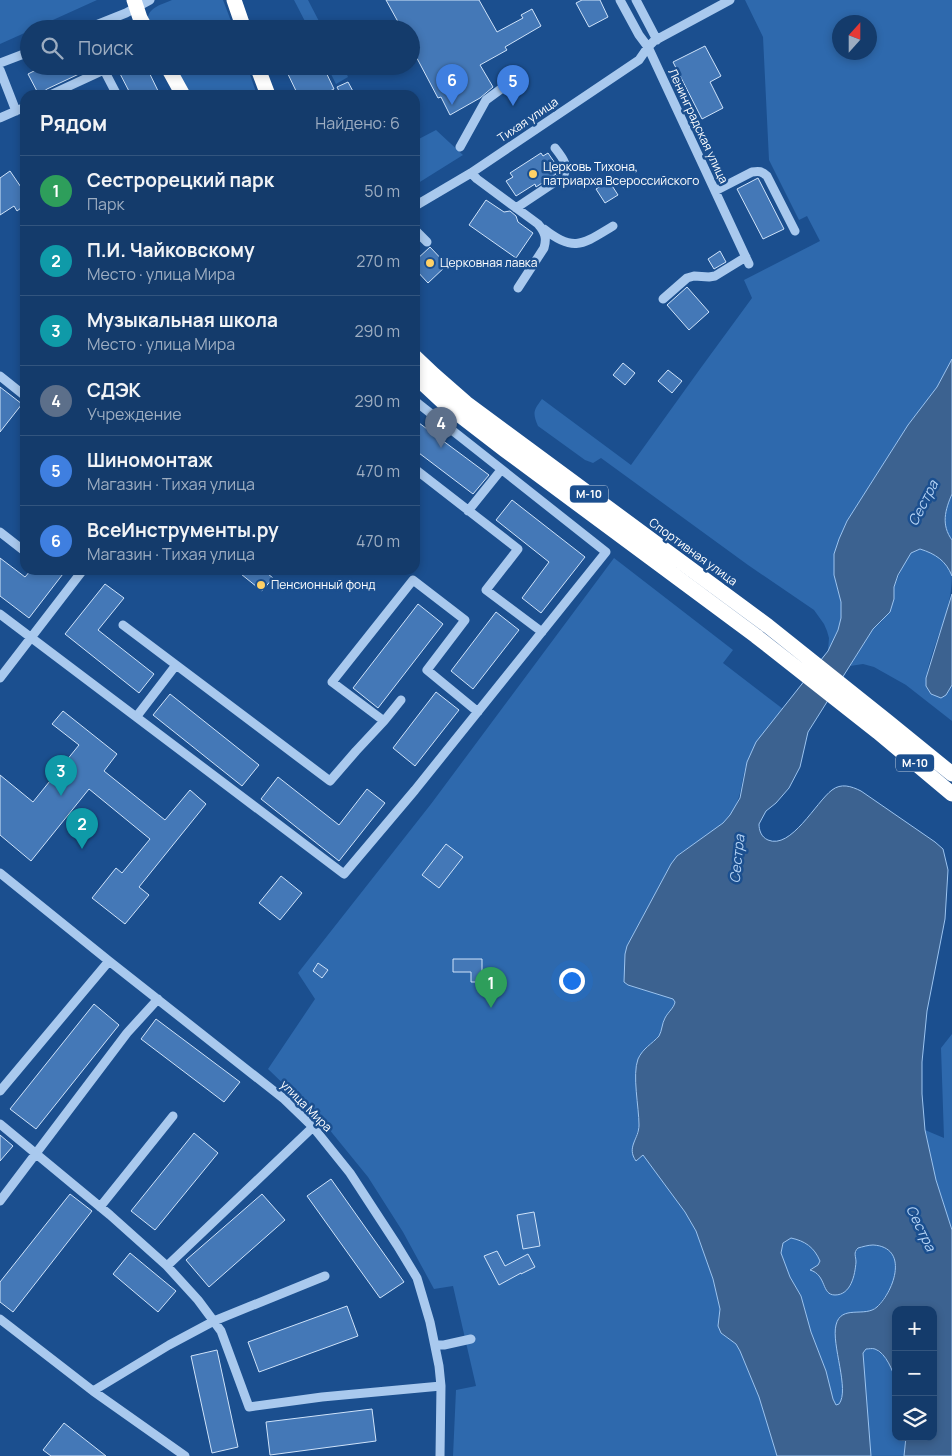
<!DOCTYPE html>
<html lang="ru">
<meta charset="utf-8">
<style>
body{margin:0;font-family:Manrope,sans-serif;background:#1d4271;color:#f1f3f6}
.controls{position:absolute;right:15px;bottom:15px;display:grid;overflow:hidden;border-radius:10px;box-shadow:0 2px 8px #0003}
.controls button{width:45px;height:45px;display:grid;place-items:center;padding:0;border:0;border-bottom:1px solid #33557e;background:#143b6b;color:#f1f3f6;font:25px sans-serif}
.compass{position:absolute;left:832px;top:15px;width:45px;height:45px;border-radius:50%;background:#143b6b;box-shadow:0 2px 8px #0003;rotate:21deg}
.you{position:absolute;left:571px;top:980px;width:18px;height:18px;margin:-12px;border:4px solid #fff;border-radius:50%;background:#1a73e8;box-shadow:0 0 0 8px #1a73e833}
.badge{display:grid;place-items:center;width:32px;height:32px;border-radius:50%;background:#e797bd;color:#fff;font-size:16px;font-weight:700}
.pin{position:absolute;translate:-50% -41px;filter:drop-shadow(0 1px 2px #0008)}
.pin::after{content:'';position:absolute;top:26px;width:18px;height:15px;background:inherit;clip-path:polygon(0 0,100% 0,50% 100%)}
.list{margin:0;padding:0;list-style:none}
h2{display:flex;justify-content:space-between;align-items:center;height:65px;margin:0;padding:0 20px;font-size:21px}
h2 small{font-size:16px;font-weight:400;color:#9dadc1}
.list li{display:grid;grid-template-columns:32px 1fr auto;gap:15px;align-items:center;box-sizing:border-box;height:70px;padding:0 20px;border-top:1px solid #33557e}
.list b{display:block;font-size:19px;white-space:nowrap}
.list p{margin:0;font-size:16px;white-space:nowrap;color:#9dadc1}
.list em{font-size:16px;font-style:normal;color:#9dadc1}
.icon{flex:none;width:28px;height:28px;fill:none;stroke:currentColor;stroke-width:2;stroke-linecap:round;stroke-linejoin:round}
.map{position:relative;flex:none;width:952px;height:1456px;overflow:hidden}
.search{position:absolute;background:#143b6b;box-shadow:0 2px 8px #0003;left:20px;top:20px;width:400px;height:55px;display:flex;align-items:center;gap:12px;box-sizing:border-box;padding:0 18px;border-radius:28px;color:#9dadc1;font-size:19px}
.panel{position:absolute;background:#143b6b;box-shadow:0 2px 8px #0003;left:20px;top:90px;width:400px;height:485px;border-radius:15px}
.map>svg:first-child{display:block}
.green{fill:#2e69ad;fill-rule:evenodd}
.water{fill:#3c6290;stroke:#9cc4f0;fill-rule:evenodd}
.building{fill:#4478b7;stroke:#cfe3fa}
.lines{fill:none;stroke-linecap:round;stroke-linejoin:round}
.minor{stroke:#a9c9ee;stroke-width:9}
.highway{stroke:#fff;stroke-width:15}
.poi-dot{fill:#ffd166;stroke:#1b4f8f;stroke-width:2}
.labels{text-anchor:middle;stroke-width:5;stroke-linejoin:round;paint-order:stroke}
.shield{fill:#1b4f8f;stroke:#bbcadd;stroke-width:1}
.shield-label{font-size:11px;font-weight:bold;fill:#fff}
.street-label{font-size:12px;fill:#fff;stroke:#1b4f8f}
.poi-label{font-size:12px;fill:#fff;stroke:#1b4f8f;text-anchor:start}
.water-label{font-size:14px;font-style:italic;fill:#b5d3f5;stroke:#1b4f8f}
</style>
<div class="map">
<svg width="952" height="1456" viewBox="0 0 952 1456">
<rect width="100%" height="100%" fill="#1b4f8f"/>
<path class="green" d="M0 0H97L33 29H29V31L0 44Z
M172 0H223L234 29H154L148 17C150 7 163 4 172 0Z
M294 0H308L323 29H309Z
M745 0H952V359L937 387 908 425 847 521 834 575 841 602V618L838 630 828 651 829 638 827 631 824 624 814 610 748 565 601 458 593 463 585 460 538 426C532 412 534 410 542 399L631 465 700 369 752 298 744 280 820 241 807 216 799 220 769 160 763 37ZM840 22H870V52H840Z
M173 66H247L257 95H188Z
M327 66H343L348 77 336 84Z
M436 130 463 155 415 185V141Z
M952 494V540C941 525 945 510 952 494Z
M920 549C933 553 949 561 952 576 952 589 949 602 946 614 939 635 930 656 926 678V686L931 694 946 695 952 685V721L906 685 874 667 863 664 850 666 873 629 882 621 894 599V587L904 563 911 553Z
M614 558 733 650 723 663 783 709C769 726 754 742 747 763 740 782 743 796 731 814 720 830 693 843 677 856L671 864 627 946 628 985 673 999 675 1002V1006L664 1019 660 1035 643 1051 638 1061 636 1071 639 1127 634 1142 685 1212 696 1231 713 1279 720 1309 718 1326 721 1333 736 1344 740 1351 759 1397 777 1456H453L456 1390 476 1386 453 1286 434 1289 403 1232 368 1177 324 1123 268 1069 315 999 298 973 431 804Z
M952 1034V1230L936 1180 925 1130 944 1138 941 1048Z
M791 1238C805 1241 814 1247 820 1261L818 1265 811 1269C816 1272 821 1275 823 1281 826 1289 826 1293 836 1295L856 1261 855 1254 858 1248 871 1245 884 1247 892 1253 895 1263V1276L892 1287 877 1307 868 1312 846 1313C844 1329 839 1349 840 1365 841 1376 846 1394 839 1404L836 1405 833 1399 826 1371 811 1332 801 1296 790 1277 781 1253 783 1243Z
M866 1348 875 1349 884 1356 893 1369 896 1382V1437H906L904 1456H871L863 1365V1353Z"/>
<path class="water" d="M952 359V494C945 510 941 525 952 540V576C946 561 936 554 920 549L911 553 898 575 894 587V599L890 612 873 629 808 732 800 767 789 788 776 803 766 811 759 824C759 830 761 837 768 840 791 850 816 802 832 790 841 783 851 786 861 791L935 842 943 849 948 870 945 919 927 1011 922 1062V1094L925 1130 936 1180 952 1230V1456H904L906 1437H933V1310H896V1382C893 1371 886 1353 875 1349 872 1348 869 1349 866 1349L863 1353 871 1456H777L759 1397 740 1351 736 1344 721 1333 718 1326 720 1309 713 1279 696 1231 685 1212 643 1155 636 1161C626 1147 639 1139 639 1125 639 1107 632 1075 638 1059 643 1048 652 1044 659 1036 662 1031 662 1023 665 1018 668 1012 674 1008 675 1002L673 999 628 985 624 982 625 954 627 946 671 864 677 856 723 823 730 815 740 798 747 762 756 742 828 651 838 630 841 618V602L834 575V554L839 539 847 521 908 425 937 387ZM791 1238C805 1241 814 1247 820 1261L818 1265 810 1270C827 1275 821 1295 835 1295 851 1295 855 1275 856 1262 856 1256 853 1253 858 1248 862 1247 868 1245 873 1245 909 1247 895 1290 877 1307 865 1318 841 1304 836 1325 831 1344 850 1390 839 1404L836 1405 833 1399 826 1371 811 1332 801 1296 790 1277 781 1253 783 1243Z
M952 594V685L946 695 941 698 931 694 926 686V678Z"/>
<path class="building" d="M386 0H479L497 32 523 18 521 15 532 9 541 26 505 47 507 50 480 65 493 87 480 98 450 115 441 97 438 98 411 47V29H402Z
M582 0H600L608 17 589 27 576 3Z
M705 46 721 76 710 82 723 108 702 119 673 62Z
M44 66H96L47 89 39 95 28 74Z
M116 66H146L160 95H131Z
M294 66H323L334 89 322 95H308L306 91 298 95 286 70Z
M348 82 355 95H341L337 87Z
M541 153 543 156 548 153 559 169 554 172 556 174 536 187 535 184 516 196 506 181 513 177 510 173Z
M10 171 25 193V205L17 211 14 206 0 215V178Z
M758 178 784 229 763 239 737 189Z
M609 181 618 195 605 203 596 189Z
M486 200 504 212 510 211 516 216 518 222 533 233 516 258 469 225Z
M430 247 447 265 428 283 415 269V261Z
M720 251 726 262 714 269 708 259Z
M687 287 709 312 689 330 667 305Z
M623 363 635 373 625 385 613 375Z
M668 370 682 381 672 393 658 381Z
M0 387 22 404 0 432Z
M415 420 489 475 473 494 415 450Z
M512 500 585 557 541 613 522 598 549 562 496 520Z
M0 558 25 577 31 570H66L29 618 0 596Z
M236 570H263L273 578 262 591Z
M105 584 124 598 98 630 154 674 139 693 65 634Z
M418 604 443 624 378 708 353 688Z
M496 612 519 630 473 689 451 671Z
M436 692 459 710 415 766 393 748Z
M170 694 259 765 242 786 153 715Z
M63 711 117 754 104 771 165 820 190 790 206 804 139 887 149 895 125 924 92 898 116 868 122 873 150 839 89 789 31 861 0 835V775L33 802 79 745 52 724Z
M278 777 339 825 367 789 385 803 339 861 261 799Z
M446 844 463 857 439 888 422 875Z
M281 876 302 893 280 920 259 903Z
M453 959H482V982H471V972H453Z
M318 963 328 970 322 978 313 971Z
M94 1004 119 1025 36 1129 10 1109Z
M156 1019 240 1082 224 1102 141 1039Z
M194 1133 218 1153 155 1230 131 1211Z
M0 1135 13 1146 0 1161Z
M331 1179 404 1282 380 1298 307 1196Z
M70 1194 92 1211 13 1312 0 1302V1282Z
M262 1194 285 1220 209 1287 186 1260Z
M534 1212 540 1246 523 1249 517 1215Z
M497 1251 505 1266 528 1254 535 1267 521 1274V1273L499 1285 484 1256Z
M130 1253 176 1291 158 1312 113 1274Z
M347 1306 358 1336 259 1372 248 1342Z
M217 1350 238 1447 212 1453 191 1356Z
M372 1409 376 1441 270 1455 266 1422Z
M64 1423 106 1456H51L43 1450Z"/>
<g class="lines">
<path class="minor" d="M620 0 639 35 648 47 749 264
M636 0 657 40
M86 29 126 13 150 0
M0 63 29 52
M0 70 16 111
M50 95 104 70 117 95
M0 118 25 107
M460 147 486 100 501 89
M471 173 477 179 538 224C545 232 547 238 544 248L518 288
M715 191 752 172C759 171 762 171 767 176L795 231
M415 206 471 173 639 60 648 47 654 41 730 0
M516 208 561 178C571 168 563 158 555 148
M544 229C574 253 583 244 613 226
M415 230 427 242
M663 299 687 278 694 276 709 277 715 276 746 257
M0 376 25 396
M415 469 518 549 486 590 542 632
M468 511 501 470
M0 532 23 550 25 548
M0 614 344 874 415 790 606 552 415 401
M123 625 330 781 356 751 384 721
M0 678 83 570
M401 700 384 721 332 682 413 580 465 620 427 670 478 712
M137 716 176 665
M0 873 109 961 284 1099 313 1127 350 1173 397 1245 417 1278 430 1322 439 1366 441 1386 440 1456
M0 1091 109 961
M0 1124 110 1215 167 1266 198 1300 221 1331 249 1407 322 1397 441 1386
M0 1201 127 1033 158 999
M100 1207 173 1116
M167 1266 313 1127
M0 1319 93 1391 185 1456
M435 1345H444L471 1339
M93 1391 169 1345 214 1321 325 1276"/>
<path class="highway" d="M134 0 140 18 146 29
M234 0 244 29
M167 66 183 95
M257 66 268 95
M415 357 434 375 466 403 768 626 887 721 952 774
M415 376 444 403 505 450 756 636 878 732 952 794"/>
</g>
<g class="poi-dot">
<circle cx="533" cy="174" r="5"/>
<circle cx="430" cy="263" r="5"/>
<circle cx="261" cy="585" r="5"/>
</g>
<g class="labels">
<g class="shield">
<rect x="570" y="485.5" width="38" height="17" rx="4"/>
<rect x="896" y="754.5" width="38" height="17" rx="4"/>
</g>
<g class="shield-label">
<text x="589" y="498">М-10</text>
<text x="915" y="767">М-10</text>
</g>
<g class="street-label">
<text transform="translate(528 120) rotate(-34)" y="4">Тихая улица</text>
<text transform="translate(698 126) rotate(65)" y="4">Ленинградская улица</text>
<text transform="translate(693 552) rotate(36)" y="4">Спортивная улица</text>
<text transform="translate(306 1106) rotate(45)" y="4">улица Мира</text>
</g>
<g class="poi-label">
<text x="543" y="171">Церковь Тихона,<tspan x="543" dy="14">патриарха Всероссийского</tspan></text>
<text x="440" y="267">Церковная лавка</text>
<text x="271" y="589">Пенсионный фонд</text>
</g>
<g class="water-label">
<text transform="translate(923 503) rotate(-63)" y="5">Сестра</text>
<text transform="translate(737 859) rotate(-84)" y="5">Сестра</text>
<text transform="translate(921 1228) rotate(64)" y="5">Сестра</text>
</g>
</g>
</svg>
<div class="controls">
<button>+</button>
<button>−</button>
<button><svg class="icon" aria-label="layers" viewBox="0 0 24 24"><path d="M12 4l9 5-9 5-9-5zM3 14l9 5 9-5"/></svg></button>
</div>
<svg class="compass" viewBox="-18 -18 36 36"><path d="M0-13l5 13h-10z" fill="#e53935"/><path d="M0 13l5-13h-10z" fill="#9dadc1"/></svg>
<div class="you"></div>
<div class="pin badge" style="left:491px;top:1008px;background:#2e9e5b">1</div>
<div class="pin badge" style="left:82px;top:849px;background:#0f9aa8">2</div>
<div class="pin badge" style="left:61px;top:796px;background:#0f9aa8">3</div>
<div class="pin badge" style="left:441px;top:448px;background:#5c6f8a">4</div>
<div class="pin badge" style="left:513px;top:106px;background:#3f7fe0">5</div>
<div class="pin badge" style="left:452px;top:105px;background:#3f7fe0">6</div>
<div class="search"><svg class="icon" aria-label="search" viewBox="0 0 24 24"><circle cx="10" cy="10" r="6"/><path d="M15 15l6 6"/></svg>Поиск</div>
<section class="panel">
<h2>Рядом<small>Найдено: 6</small></h2>
<ul class="list">
<li><span class="badge" style="background:#2e9e5b">1</span><div><b>Сестрорецкий парк</b><p>Парк</p></div><em>50 m</em></li>
<li><span class="badge" style="background:#0f9aa8">2</span><div><b>П.И. Чайковскому</b><p>Место · улица Мира</p></div><em>270 m</em></li>
<li><span class="badge" style="background:#0f9aa8">3</span><div><b>Музыкальная школа</b><p>Место · улица Мира</p></div><em>290 m</em></li>
<li><span class="badge" style="background:#5c6f8a">4</span><div><b>СДЭК</b><p>Учреждение</p></div><em>290 m</em></li>
<li><span class="badge" style="background:#3f7fe0">5</span><div><b>Шиномонтаж</b><p>Магазин · Тихая улица</p></div><em>470 m</em></li>
<li><span class="badge" style="background:#3f7fe0">6</span><div><b>ВсеИнструменты.ру</b><p>Магазин · Тихая улица</p></div><em>470 m</em></li>
</ul>
</section>
</div>
